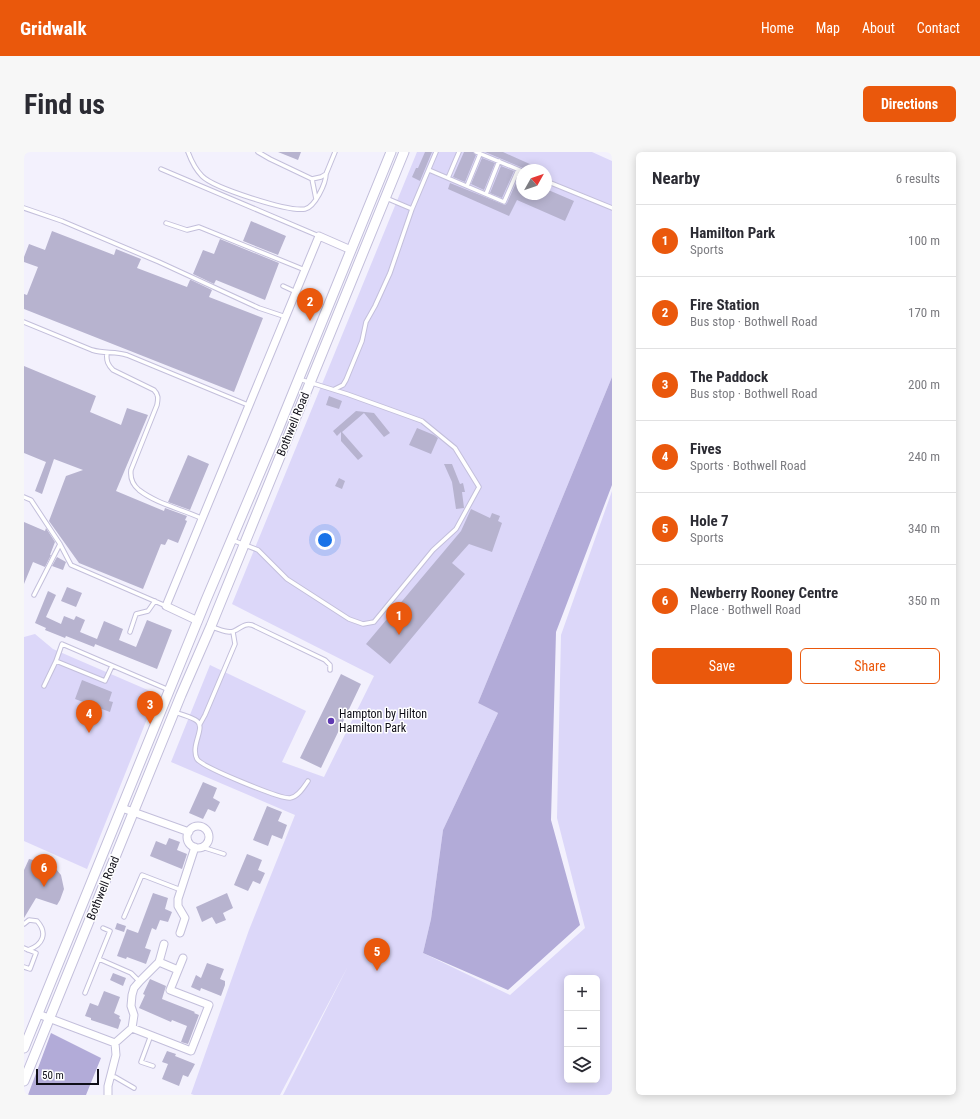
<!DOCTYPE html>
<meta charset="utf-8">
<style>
body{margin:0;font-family:"Roboto Condensed",sans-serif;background:#f7f7f7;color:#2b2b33}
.controls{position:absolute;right:12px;bottom:12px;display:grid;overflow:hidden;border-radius:6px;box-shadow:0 2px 10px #0003}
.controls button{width:36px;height:36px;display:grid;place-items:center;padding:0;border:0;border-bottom:1px solid #e1e1e2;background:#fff;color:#2b2b33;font:20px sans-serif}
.compass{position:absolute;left:492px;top:12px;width:36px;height:36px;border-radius:50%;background:#fff;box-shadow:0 2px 10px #0003;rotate:50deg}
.scale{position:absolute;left:12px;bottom:10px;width:63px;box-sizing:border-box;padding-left:4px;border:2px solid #0f0e17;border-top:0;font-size:11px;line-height:14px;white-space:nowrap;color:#0f0e17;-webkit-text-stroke:3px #fff;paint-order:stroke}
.you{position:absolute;left:301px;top:388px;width:14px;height:14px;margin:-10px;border:3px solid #fff;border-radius:50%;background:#1a73e8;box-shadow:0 0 0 6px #1a73e833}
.badge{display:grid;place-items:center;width:26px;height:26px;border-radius:50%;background:#ea580c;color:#fff;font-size:13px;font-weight:700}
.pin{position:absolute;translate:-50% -33px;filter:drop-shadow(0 1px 2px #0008)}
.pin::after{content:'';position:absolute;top:21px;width:14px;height:12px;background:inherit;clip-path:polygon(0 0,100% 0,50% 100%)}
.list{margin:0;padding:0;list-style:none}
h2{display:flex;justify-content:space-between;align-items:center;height:52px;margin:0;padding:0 16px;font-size:17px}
h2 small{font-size:13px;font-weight:400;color:#7c7c81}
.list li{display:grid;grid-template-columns:26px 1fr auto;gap:12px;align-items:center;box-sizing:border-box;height:72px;padding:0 16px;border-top:1px solid #e1e1e2}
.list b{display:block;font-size:15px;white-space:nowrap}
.list p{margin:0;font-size:13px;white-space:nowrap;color:#7c7c81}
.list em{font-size:13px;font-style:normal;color:#7c7c81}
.actions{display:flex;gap:8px;padding:12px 16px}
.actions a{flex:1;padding:9px 0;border:1px solid #ea580c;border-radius:6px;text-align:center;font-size:14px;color:#ea580c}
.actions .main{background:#ea580c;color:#fff}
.icon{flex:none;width:22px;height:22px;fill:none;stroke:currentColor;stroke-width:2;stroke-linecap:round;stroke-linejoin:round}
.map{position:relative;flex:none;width:588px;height:943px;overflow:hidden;border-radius:6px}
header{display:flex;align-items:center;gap:24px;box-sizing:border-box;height:56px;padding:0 20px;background:#ea580c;color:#fff}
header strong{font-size:19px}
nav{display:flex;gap:22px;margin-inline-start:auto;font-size:14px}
.intro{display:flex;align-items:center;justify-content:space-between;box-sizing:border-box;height:96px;padding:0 24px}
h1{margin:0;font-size:28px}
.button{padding:10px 18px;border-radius:6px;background:#ea580c;color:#fff;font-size:14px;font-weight:700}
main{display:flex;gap:24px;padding:0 24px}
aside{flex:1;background:#fff;border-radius:6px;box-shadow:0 2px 10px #0003}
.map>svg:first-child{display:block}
.green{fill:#dcd7f9;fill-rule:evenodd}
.forest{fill:#b2abd8}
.building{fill:#b7b3cf}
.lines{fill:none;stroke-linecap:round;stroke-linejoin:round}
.service-casing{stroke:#c3bfdb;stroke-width:5.5}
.minor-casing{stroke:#c3bfdb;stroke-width:9}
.secondary-casing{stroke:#c3bfdb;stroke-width:11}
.service{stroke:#fff;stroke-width:3.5}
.minor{stroke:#fff;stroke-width:7}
.secondary{stroke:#fff;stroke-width:9}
.poi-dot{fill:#5e39b1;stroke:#fff;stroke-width:1.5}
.labels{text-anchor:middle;stroke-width:3;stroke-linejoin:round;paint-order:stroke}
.street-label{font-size:12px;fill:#0f0e17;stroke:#fff}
.poi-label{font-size:12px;fill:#0f0e17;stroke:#fff;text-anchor:start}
</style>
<header>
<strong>Gridwalk</strong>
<nav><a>Home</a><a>Map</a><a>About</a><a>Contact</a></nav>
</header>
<div class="intro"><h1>Find us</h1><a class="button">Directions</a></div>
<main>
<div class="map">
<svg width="588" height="943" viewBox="0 0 588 943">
<rect width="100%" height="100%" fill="#f3f1fd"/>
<path class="green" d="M393 0H568L588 9V225L454 551 474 561 419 678 407 767 399 801 486 843 561 776 533 666 537 483 588 339V943H259L324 814 256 943H170L167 942 225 778 271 663 147 610 186 513 282 559 258 610 300 625 350 524 208 452ZM498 18H522V42H498ZM543 826H573V928H543Z
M11 482 29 497 133 542 63 717 0 689V485Z"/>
<path class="forest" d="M588 225V333L532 480 527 668 556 773 484 838 399 801 407 767 419 678 474 561 454 551Z
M27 881 77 906 62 943H4Z"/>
<path class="building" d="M254 0H277L274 8Z
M401 0H408L396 29 388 25 392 16H394Z
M440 0H449L452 3 441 30 429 25Z
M461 0H479L508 13 506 18H501L499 16Z
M458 6 471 11 460 38 447 32Z
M477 14 490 19 478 46 466 41Z
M496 22H498V42H522V37L550 49 541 69 493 48 485 64 424 37 426 31 481 53 483 51Z
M227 69 262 84 254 103 219 89Z
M28 79 90 103 92 97 117 107 113 116 163 135 166 128H167L188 138 185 145 239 166 210 240 0 157V142L3 143 14 115 0 110V105L5 92 21 98Z
M196 87 255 111 241 148 192 128 190 132 169 122 179 98 190 102Z
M0 214 72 244 66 260 97 273 103 256 124 263 92 339 140 359 141 356 163 364 161 368 163 369 154 391 144 387 141 393 137 392 119 437 55 411 25 369 42 324 59 318 30 307 18 342 11 339 22 310 0 301Z
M305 244 318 249 315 257 302 253Z
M332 259 350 261 366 281 360 285 340 261 318 280 339 304 334 308 317 289V280L313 284 309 279Z
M393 276 410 283 414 286 407 302 385 293Z
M164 303 185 312 166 358 144 350Z
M420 312H428L436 332 439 331 441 340H438L440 356 432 357 428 330Z
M315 326 321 329 318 337 311 334Z
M447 357 466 366 468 361 476 364 474 369 478 371 468 400 445 392 428 411 441 422 366 512 342 492 437 379Z
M0 370 21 379 22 376 31 390 26 403H27L21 415 9 410 0 432Z
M33 405 42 410 39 418 28 414Z
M43 435 58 441 52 455 37 449Z
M24 439 32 443 22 465 37 472 40 464 50 468 52 464 61 468 56 480 73 487 80 469 99 477 95 488 112 495 123 468 148 478 133 517 71 492 72 490 70 495 42 484 41 486 21 478 22 476 11 471Z
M317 522 337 532 297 616 276 606Z
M58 528 88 540 85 549 89 550 86 560 51 547Z
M179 630 193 636 189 646 196 650 191 660 184 657 179 667 165 661Z
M243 654 258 660 254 669 263 673 258 687 248 683 244 694 229 688Z
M145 686 156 690 153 698 163 702 158 717 126 704 132 689 142 693Z
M223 702 238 708 234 718 241 721 236 732 229 729 224 739 210 733Z
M5 707 18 710V714L32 717 37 723 40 737 36 748 33 753 12 746 0 766V718Z
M129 741 144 746 141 757 148 760 144 770 136 768 132 778 128 776 121 796 127 798 122 812 103 805 102 807 93 804 103 777 114 781Z
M203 741 209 756 199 761 202 768 192 772 188 765 178 770 172 755Z
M93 771 102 774 100 780 91 777Z
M183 811 200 817 196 827 201 829V833L197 844 177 836 176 839 167 835 172 823 177 826Z
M89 821 102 826 99 834 86 828Z
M126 827 142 834 138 847 171 860 170 861 175 863 164 892 157 890 163 874 148 868 147 870 115 856 121 843 119 842Z
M80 839 96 845 90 861 96 864 95 866 97 868 94 877 67 868V866L61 864 66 851 74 854Z
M143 899 152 902 151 904 171 912 164 925 159 923 155 934 138 927 144 912 138 910Z"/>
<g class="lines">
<g class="service-casing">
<path id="service" d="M164 0C167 8 171 17 178 24 190 36 264 60 281 57 291 55 302 31 302 22
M234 0 246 7 288 27 297 25 302 22 311 0
M452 0 498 19
M137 17 295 84
M405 18 480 50 494 18
M424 26 435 0
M288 27 292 47
M522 29 588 56
M443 34 456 2
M462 42 475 9
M0 56 38 69 135 110 235 156 262 165
M388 57 412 0
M142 71 163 78 175 75 281 118
M259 134 272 140
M0 170 68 198C81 202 90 199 103 203L224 253
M83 201C82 209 84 213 89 218L130 238C135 243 134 247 133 253L107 318C106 326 109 333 115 338 133 352 158 357 179 367
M311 237 319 233 322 228 338 189 342 170 351 154 366 121 388 57 362 46
M0 345 7 348 36 392 47 413 142 454
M208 388 234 398 263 427 325 467 339 472 350 470 409 398 432 377 455 335 431 296 398 269 323 242 275 227
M10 443 36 392
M188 475C195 477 203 482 210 479 217 476 220 471 228 473L301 508 306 513V518
M106 480 112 462 124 459 131 449
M32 509 38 492 145 538
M20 534 32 509 81 529 88 514
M151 560C158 563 168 565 173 569 182 576 166 593 173 607 178 615 256 647 266 646 274 645 280 635 284 629
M176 572 181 563 211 492 209 480
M178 695 200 702
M100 765 118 723 157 738
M0 772 5 768 13 769C24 781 19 793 4 798
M0 796 12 801 6 817 0 815
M75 807 107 821 115 829
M61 841 86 779 79 776
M127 883 117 910 129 914
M86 925H91L110 936"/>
</g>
<g class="minor-casing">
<path id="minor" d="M174 469 142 454 295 84 327 98
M98 656 165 680
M163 685a11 11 0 1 1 22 0a11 11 0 1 1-22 0Z
M156 781 161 766 154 754V747L171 695
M135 810 154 818
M14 862 91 891 108 876 110 863 107 854 108 843 110 836 116 829 135 810 140 792
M108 876 167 899 185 853 146 838 159 806
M84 943V934L92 903 91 891"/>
</g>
<g class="secondary-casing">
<path id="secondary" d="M0 896 182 448 251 285 367 0
M0 929 157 543 187 474 380 0"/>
</g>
<use href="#service" class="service"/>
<use href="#minor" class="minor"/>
<use href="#secondary" class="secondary"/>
</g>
<circle class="poi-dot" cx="307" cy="569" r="4"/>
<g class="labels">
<g class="street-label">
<text transform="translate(269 272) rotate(-68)" y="4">Bothwell Road</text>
<text transform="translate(79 736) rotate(-68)" y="4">Bothwell Road</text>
</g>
<g class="poi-label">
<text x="315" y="566">Hampton by Hilton<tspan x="315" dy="14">Hamilton Park</tspan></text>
</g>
</g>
</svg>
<div class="controls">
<button>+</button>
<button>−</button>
<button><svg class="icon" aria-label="layers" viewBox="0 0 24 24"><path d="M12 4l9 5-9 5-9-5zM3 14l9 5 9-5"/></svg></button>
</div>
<svg class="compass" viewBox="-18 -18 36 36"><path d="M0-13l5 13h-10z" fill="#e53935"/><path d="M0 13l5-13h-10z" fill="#7c7c81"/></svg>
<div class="scale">50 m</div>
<div class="you"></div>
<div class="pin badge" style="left:375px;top:483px">1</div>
<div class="pin badge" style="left:286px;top:169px">2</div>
<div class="pin badge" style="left:126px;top:572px">3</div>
<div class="pin badge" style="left:65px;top:581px">4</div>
<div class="pin badge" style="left:353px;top:819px">5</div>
<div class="pin badge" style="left:20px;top:735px">6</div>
</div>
<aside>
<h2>Nearby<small>6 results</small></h2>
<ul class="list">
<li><span class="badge">1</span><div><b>Hamilton Park</b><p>Sports</p></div><em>100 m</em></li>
<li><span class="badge">2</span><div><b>Fire Station</b><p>Bus stop · Bothwell Road</p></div><em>170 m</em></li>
<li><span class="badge">3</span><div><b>The Paddock</b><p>Bus stop · Bothwell Road</p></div><em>200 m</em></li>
<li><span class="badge">4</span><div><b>Fives</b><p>Sports · Bothwell Road</p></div><em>240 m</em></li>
<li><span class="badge">5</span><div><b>Hole 7</b><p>Sports</p></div><em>340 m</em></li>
<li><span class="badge">6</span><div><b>Newberry Rooney Centre</b><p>Place · Bothwell Road</p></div><em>350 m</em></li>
</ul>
<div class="actions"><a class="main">Save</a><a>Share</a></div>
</aside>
</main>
